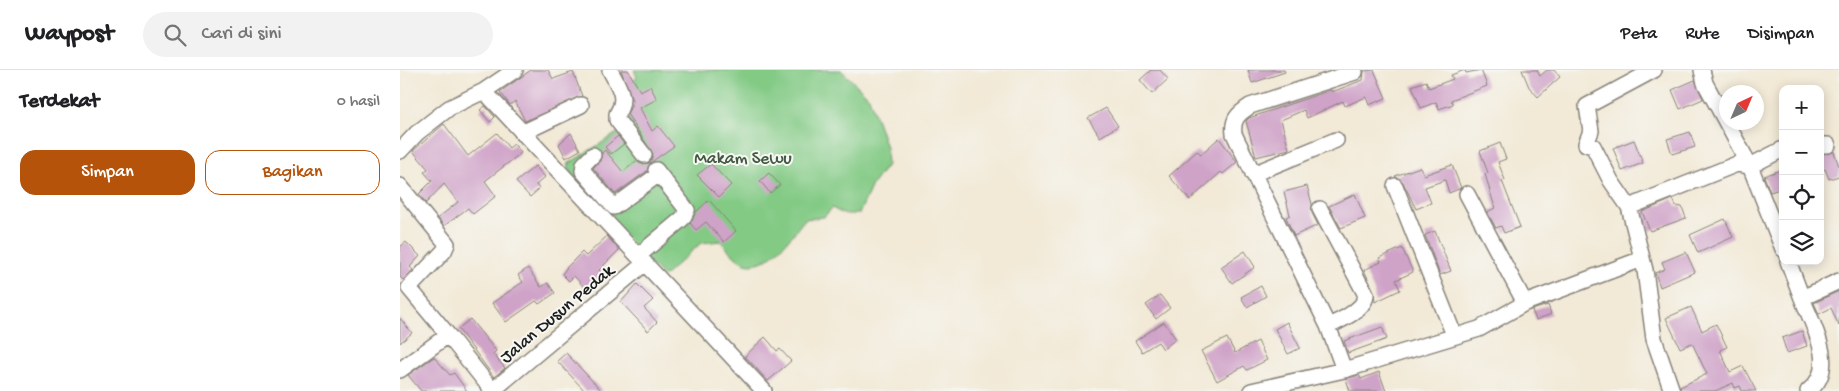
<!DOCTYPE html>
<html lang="id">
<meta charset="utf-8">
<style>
body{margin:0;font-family:"Gochi Hand",sans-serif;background:#f2f2f2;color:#202124}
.controls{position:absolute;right:15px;top:15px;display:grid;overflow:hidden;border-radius:10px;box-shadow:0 2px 12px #0003}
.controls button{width:45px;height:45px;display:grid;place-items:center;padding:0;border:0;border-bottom:1px solid #e0e0e0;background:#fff;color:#202124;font:25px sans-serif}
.compass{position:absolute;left:1319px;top:15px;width:45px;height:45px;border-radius:50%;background:#fff;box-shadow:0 2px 12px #0003;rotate:44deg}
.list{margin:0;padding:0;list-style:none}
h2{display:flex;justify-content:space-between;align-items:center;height:65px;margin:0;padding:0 20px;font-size:21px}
h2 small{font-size:16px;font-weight:400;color:#757577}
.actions{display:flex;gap:10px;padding:15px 20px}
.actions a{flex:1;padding:11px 0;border:1px solid #b45309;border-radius:15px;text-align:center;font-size:18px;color:#b45309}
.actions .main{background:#b45309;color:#fff}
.icon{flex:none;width:28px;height:28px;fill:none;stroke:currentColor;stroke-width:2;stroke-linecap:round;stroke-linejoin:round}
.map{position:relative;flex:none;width:1439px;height:321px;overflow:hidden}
header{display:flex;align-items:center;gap:30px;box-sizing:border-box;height:70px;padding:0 25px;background:#fff;border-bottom:1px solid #e0e0e0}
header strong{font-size:24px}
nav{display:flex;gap:28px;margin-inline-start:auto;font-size:18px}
.search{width:350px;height:45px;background:#f2f2f2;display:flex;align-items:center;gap:12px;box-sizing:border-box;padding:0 18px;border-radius:28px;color:#757577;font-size:19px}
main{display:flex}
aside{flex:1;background:#fff}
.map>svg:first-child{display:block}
.green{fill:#83ca85;stroke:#507350}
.building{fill:#cfa2c8}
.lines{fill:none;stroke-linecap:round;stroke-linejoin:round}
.minor-casing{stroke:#878279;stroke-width:18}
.minor{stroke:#fff;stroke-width:15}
.labels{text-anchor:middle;stroke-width:4;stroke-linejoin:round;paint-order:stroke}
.park-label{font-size:18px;fill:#405941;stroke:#f6f6f2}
.street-label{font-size:18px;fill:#1c1c1c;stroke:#f6f6f2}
</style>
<header>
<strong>Waypost</strong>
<div class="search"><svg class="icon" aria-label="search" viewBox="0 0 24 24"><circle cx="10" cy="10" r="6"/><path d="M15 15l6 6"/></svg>Cari di sini</div>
<nav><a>Peta</a><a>Rute</a><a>Disimpan</a></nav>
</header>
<main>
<aside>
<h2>Terdekat<small>0 hasil</small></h2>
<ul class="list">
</ul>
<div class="actions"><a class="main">Simpan</a><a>Bagikan</a></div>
</aside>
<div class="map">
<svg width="1439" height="321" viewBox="0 0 1439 321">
<rect width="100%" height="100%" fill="#f6f6f2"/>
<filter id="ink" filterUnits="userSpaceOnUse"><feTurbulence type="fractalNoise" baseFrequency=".02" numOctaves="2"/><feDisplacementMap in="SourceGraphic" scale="10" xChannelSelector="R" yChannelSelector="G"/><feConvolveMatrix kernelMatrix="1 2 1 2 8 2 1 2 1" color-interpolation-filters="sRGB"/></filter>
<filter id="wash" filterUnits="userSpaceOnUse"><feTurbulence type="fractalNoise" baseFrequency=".0096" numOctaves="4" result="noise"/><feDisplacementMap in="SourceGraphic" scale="20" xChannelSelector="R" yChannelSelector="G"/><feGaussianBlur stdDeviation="1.12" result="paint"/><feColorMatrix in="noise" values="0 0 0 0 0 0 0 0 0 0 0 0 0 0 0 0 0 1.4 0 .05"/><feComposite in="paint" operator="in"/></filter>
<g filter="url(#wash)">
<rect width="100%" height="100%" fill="#f2e9d6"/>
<path class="green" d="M234 0H441L469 27 486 77 487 95 472 115 459 144H443L432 138 424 147 405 149C392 165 364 207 339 190 332 185 326 177 320 171L301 173 263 207 175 114 168 94 222 60 228 33 225 20 237 7Z"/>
<g id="blocks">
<path class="building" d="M131 0H148L153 9 173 2 182 26 125 51 115 31 110 35 100 22Z
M221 0H228L240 21 250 16 257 29 240 38 252 61 258 56 274 76 250 93 247 101 215 124 193 98 200 91 202 83 205 80 223 102 236 91 241 94 249 93 253 84 227 44 233 32Z
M751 0H760L768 9 752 24 740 10Z
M848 0H884L885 2 852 13Z
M974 0 986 28 969 35 966 27 945 36 943 31 907 48 904 40 881 50 889 79 856 87 846 51 849 48 931 20 932 22 963 10 964 1Z
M1065 0 1066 3 1081 0 1087 16 1051 30 1053 34 1039 39 1036 32 1021 38 1012 16 1026 11 1029 18 1053 9 1051 5Z
M1122 0H1137L1140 6 1147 0H1154L1160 7 1138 27 1129 17Z
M1295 10 1303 29 1280 39 1272 20Z
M85 36 95 47 90 52 80 40Z
M706 38 718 56 700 67 688 48Z
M44 54 68 86 97 63 109 78 114 74 121 83 85 111 96 126 73 144 68 138 44 156 38 148 58 132 44 114 26 133 19 124 32 111 24 102 28 99 13 81Z
M1290 62 1295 77 1272 84 1267 69Z
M171 63 180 80 166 88 159 74Z
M218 66 224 74 211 84 205 77Z
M819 68 837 92 823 104 821 102 790 130 769 106 797 81 801 84Z
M1234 70 1243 93 1222 101 1213 78Z
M1100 73 1106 89 1098 92 1105 110 1102 111 1120 157 1104 163 1101 156 1096 158 1087 142 1095 138 1085 104 1088 103 1080 81Z
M1434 82 1439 96V106L1429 109 1425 99 1420 101V84Z
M311 94 331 115 319 127 297 105Z
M1052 95 1061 118 1049 123 1045 110 1025 117 1031 133 1016 139 1003 112 995 106 1020 97 1024 105Z
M135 96 145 107 136 115 139 119 130 127 116 112Z
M1383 99V118L1370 122 1364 106Z
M369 103 380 115 370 123 360 111Z
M907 116 912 134V143L918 155 894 166 886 147 890 145 884 122Z
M955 124 965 148 941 158 929 136Z
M1273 129 1276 136 1282 137 1286 148 1250 161 1242 142Z
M309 130 336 161 324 172 306 152 296 160 290 153 296 142Z
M1325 149 1333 167 1298 183 1290 165Z
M1035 161 1051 201 1040 205 1025 165Z
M207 166 219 180 199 200 203 204 187 220 174 206 169 211 162 204 167 197 182 182 186 186Z
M6 172 20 186 10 197 13 200 3 210 0 207V177Z
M1002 178 1013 202 996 210 1000 220 975 232 974 221 964 200 981 192 979 188Z
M845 181 855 197 832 213 821 197Z
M1286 182 1295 202 1260 217 1255 203 1265 199 1262 192Z
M128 198 141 217 148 213 155 223 139 234 136 231 106 252 92 233 123 212 118 205Z
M237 214 253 230 244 238 257 252 248 261 221 232Z
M861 216 866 226 847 237 841 227Z
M1439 221V256L1431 238 1419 244 1414 233Z
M760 225 770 238 756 249 746 235Z
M1148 235 1151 244 1136 250 1132 240Z
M1291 237 1302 261 1316 254 1327 277 1320 280 1330 302 1343 296 1356 321H1342L1340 316 1335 318 1333 313 1315 321H1281L1280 317 1307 304 1292 273 1280 278 1266 248Z
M0 248 12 263 0 273Z
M70 249 96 281 93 284 105 298 94 307 58 259Z
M764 252 776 269 763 279 758 272 742 282 735 271Z
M887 252 900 278 888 284 875 259Z
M982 257 987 269 948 283 944 271Z
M1402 261 1407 276 1387 283 1382 268Z
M365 267 377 281 380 279 391 291 368 311 345 286Z
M827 268 835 283 858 271 867 290 847 300 844 296 817 311 801 281Z
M166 283 202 321H185L157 291Z
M34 287 50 305 54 303 67 321H21L8 305Z
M979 302 986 321H950L946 309 959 305 961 309Z"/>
</g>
</g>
<g filter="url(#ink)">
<use href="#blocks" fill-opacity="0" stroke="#878279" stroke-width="1"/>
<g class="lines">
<g class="minor-casing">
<path id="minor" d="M210 0C218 16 228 27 217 44V50L244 85
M1254 0 1187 36 1191 61 1186 74 1193 76 1211 111 1229 137 1245 200 1254 269 1272 321
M1302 0 1305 13 1350 96 1383 179
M84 21 364 321
M122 63 181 35
M1420 75H1428
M0 81 17 63 49 38 84 21 115 0
M193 85 184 94 183 101 214 137 259 104
M853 104 936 70
M0 116 47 174 44 181 9 218 48 265
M995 116 1054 265
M1067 124 1125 233
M1229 137 1337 94 1350 96 1383 79
M920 139 966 225C965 239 940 251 928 256L944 300
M238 186 283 148 287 140 256 100
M1388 191 1402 228
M928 256 834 64C832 49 838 44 850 36L955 2
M0 300 48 265 92 320
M92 321 245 193
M851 321 944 300 1079 259 1125 233 1242 189
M1408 321C1439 299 1413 256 1402 228L1439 211"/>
</g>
<use href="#minor" class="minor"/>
</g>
</g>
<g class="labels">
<g class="park-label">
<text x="343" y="93">Makam Sewu</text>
</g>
<g class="street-label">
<text transform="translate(156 243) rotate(-40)" y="6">Jalan Dusun Pedak</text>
</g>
</g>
</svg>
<div class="controls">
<button>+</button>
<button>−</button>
<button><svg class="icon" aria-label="locate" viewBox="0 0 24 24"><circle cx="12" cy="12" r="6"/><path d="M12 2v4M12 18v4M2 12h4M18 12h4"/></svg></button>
<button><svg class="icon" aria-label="layers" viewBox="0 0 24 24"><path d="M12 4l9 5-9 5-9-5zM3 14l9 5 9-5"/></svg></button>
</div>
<svg class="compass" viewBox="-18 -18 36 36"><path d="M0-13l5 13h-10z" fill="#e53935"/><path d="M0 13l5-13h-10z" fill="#757577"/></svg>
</div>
</main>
